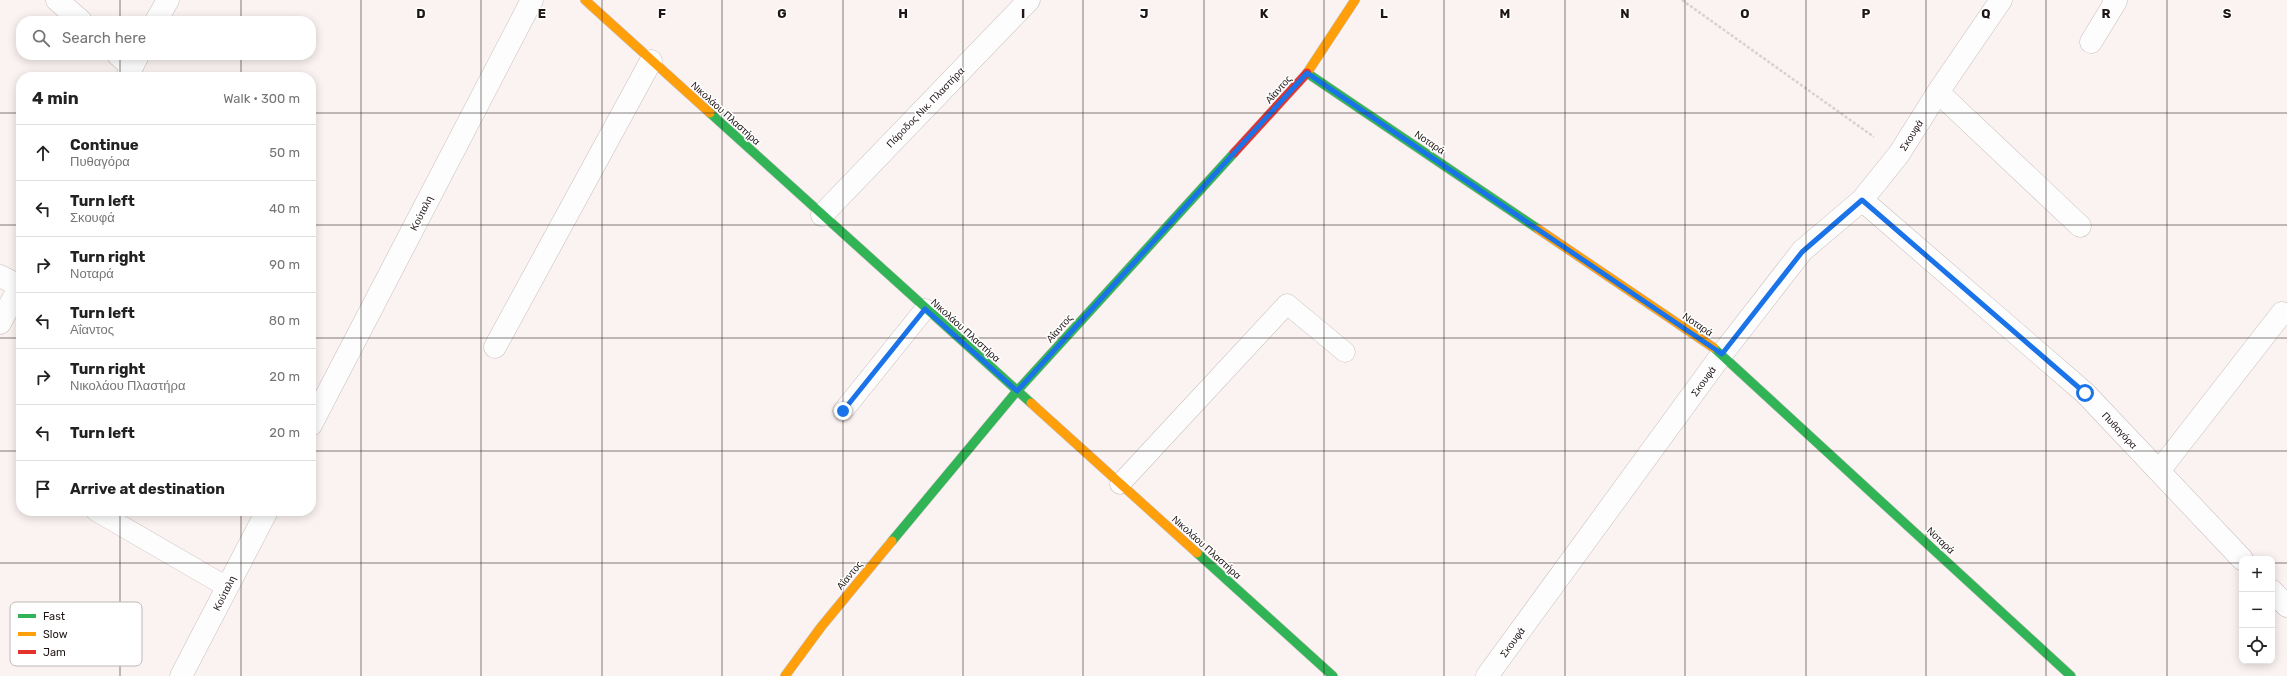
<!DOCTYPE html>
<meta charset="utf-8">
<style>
body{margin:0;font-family:Rubik,sans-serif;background:#f2f2f2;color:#222}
.controls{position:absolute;right:12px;bottom:12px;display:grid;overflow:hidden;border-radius:8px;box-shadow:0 2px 10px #0003}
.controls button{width:36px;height:36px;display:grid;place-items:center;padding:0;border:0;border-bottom:1px solid #e0e0e0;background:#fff;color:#222;font:20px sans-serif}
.stop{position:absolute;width:12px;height:12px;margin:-9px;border:3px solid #1a73e8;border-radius:50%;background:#fff}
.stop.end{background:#1a73e8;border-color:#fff;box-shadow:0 1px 4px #0008}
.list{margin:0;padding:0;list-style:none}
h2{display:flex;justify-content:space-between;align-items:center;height:52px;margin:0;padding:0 16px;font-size:17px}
h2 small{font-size:13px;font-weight:400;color:#767676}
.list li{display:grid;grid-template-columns:26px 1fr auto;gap:12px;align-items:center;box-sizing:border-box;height:56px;padding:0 16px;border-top:1px solid #e0e0e0}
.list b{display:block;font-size:15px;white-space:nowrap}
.list p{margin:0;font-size:13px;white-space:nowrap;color:#767676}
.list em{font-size:13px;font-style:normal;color:#767676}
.icon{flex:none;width:22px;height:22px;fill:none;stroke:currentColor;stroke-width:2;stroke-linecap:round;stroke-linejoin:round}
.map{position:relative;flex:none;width:2287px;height:676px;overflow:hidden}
.search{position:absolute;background:#fff;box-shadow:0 2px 10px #0003;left:16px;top:16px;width:300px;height:44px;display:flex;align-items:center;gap:10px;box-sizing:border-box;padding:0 14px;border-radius:16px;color:#767676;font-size:15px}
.panel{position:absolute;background:#fff;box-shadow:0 2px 10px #0003;left:16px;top:72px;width:300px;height:444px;border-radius:16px}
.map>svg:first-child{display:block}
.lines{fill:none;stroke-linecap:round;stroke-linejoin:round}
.lane-casing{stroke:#c7bebd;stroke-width:21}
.street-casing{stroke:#c7bebd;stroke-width:23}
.fast-casing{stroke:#c7bebd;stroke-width:10}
.slow-casing{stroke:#c7bebd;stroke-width:10}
.jam-casing{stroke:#c7bebd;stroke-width:10}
.path{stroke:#d4d2d2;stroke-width:2.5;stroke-dasharray:3 2;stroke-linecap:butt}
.lane{stroke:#fefdfd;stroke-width:20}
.street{stroke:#fefdfd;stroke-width:22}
.fast{stroke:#30b455;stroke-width:9}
.slow{stroke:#ff9f0a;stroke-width:9}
.jam{stroke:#e5322d;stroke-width:9}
.route{stroke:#1a73e8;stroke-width:5}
.grid{fill:none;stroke:#1f1615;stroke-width:1;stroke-opacity:0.55}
.labels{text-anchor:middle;stroke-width:3;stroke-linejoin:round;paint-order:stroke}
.street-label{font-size:10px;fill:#1f1615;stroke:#fff}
.key{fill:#fff;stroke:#bcb9b9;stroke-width:1}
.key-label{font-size:11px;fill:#1f1615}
.grid-label{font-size:13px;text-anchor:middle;font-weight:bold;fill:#1f1615;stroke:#fff;stroke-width:3;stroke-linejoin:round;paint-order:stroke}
</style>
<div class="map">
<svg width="2287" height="676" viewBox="0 0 2287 676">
<rect width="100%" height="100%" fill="#fbf3f1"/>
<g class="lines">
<g class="lane-casing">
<path id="lane" d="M843 411 925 309
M1120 484 1287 304 1345 352
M96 511 227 587"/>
</g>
<g class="street-casing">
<path id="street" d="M57 0 81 21
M156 21 168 0
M2091 42 2116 1 2114 0
M118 55 132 67
M127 77 138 55
M1938 92 2080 226
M1862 200 2085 393 2242 559
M822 215 1029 0
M0 276 20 286
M0 323 21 284
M495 347 651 61
M311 425 532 0
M2159 471 2282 313
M2272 591 2287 606
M181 676 267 511
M1487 676 1722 354 1802 251 1862 200 1899 154 1938 92 2001 0"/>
</g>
<g class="fast-casing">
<path id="fast" d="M1307 73 1538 229
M710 113 1031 403
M1714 348 2071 676
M892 541 1017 391 1234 153
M1197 553 1333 676"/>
</g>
<g class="slow-casing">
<path id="slow" d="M585 0 710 113
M1307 73 1355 0
M1538 229 1714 348
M1031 403 1197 553
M785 676 821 627 892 541"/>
</g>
<g class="jam-casing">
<path id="jam" d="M1234 153 1307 73"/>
</g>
<path class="path" d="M1682 0 1874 137"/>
<use href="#lane" class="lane"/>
<use href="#street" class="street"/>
<use href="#fast" class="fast"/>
<use href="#slow" class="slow"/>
<use href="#jam" class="jam"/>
</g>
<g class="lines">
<path class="route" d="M843 411 925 309 1017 391 1307 73 1722 354 1802 252 1862 200 2085 393"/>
</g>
<path class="grid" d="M120 0V21M241 0V21M361 0V676M481 0V676M602 0V676M722 0V676M843 0V676M963 0V676M1083 0V676M1204 0V676M1324 0V676M1444 0V676M1565 0V676M1685 0V676M1806 0V676M1926 0V676M2046 0V676M2167 0V676M120 55V77M241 55V77M0 113H21M311 113H2287M0 225H21M311 225H2287M0 338H21M311 338H2287M0 451H21M311 451H2287M120 511V676M241 511V676M0 563H2242M2272 563H2287"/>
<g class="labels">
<g class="street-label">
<text transform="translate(1278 89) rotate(-48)" y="4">Αΐαντος</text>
<text transform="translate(925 107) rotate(-46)" y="4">Πάροδος Νικ. Πλαστήρα</text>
<text transform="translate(726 113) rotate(42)" y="4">Νικολάου Πλαστήρα</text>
<text transform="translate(1911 135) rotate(-58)" y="4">Σκουφά</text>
<text transform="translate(1430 142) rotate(34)" y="4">Νοταρά</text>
<text transform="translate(421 213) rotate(-63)" y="4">Κούταλη</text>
<text transform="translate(1698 324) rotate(34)" y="4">Νοταρά</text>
<text transform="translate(1059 328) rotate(-48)" y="4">Αΐαντος</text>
<text transform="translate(966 330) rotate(42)" y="4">Νικολάου Πλαστήρα</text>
<text transform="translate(1703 381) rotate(-54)" y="4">Σκουφά</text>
<text transform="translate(2120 430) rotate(47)" y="4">Πυθαγόρα</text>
<text transform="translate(1941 540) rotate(43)" y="4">Νοταρά</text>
<text transform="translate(1207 547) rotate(42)" y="4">Νικολάου Πλαστήρα</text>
<text transform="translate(849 575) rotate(-50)" y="4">Αΐαντος</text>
<text transform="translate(224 593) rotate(-63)" y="4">Κούταλη</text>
<text transform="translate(1512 642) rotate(-54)" y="4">Σκουφά</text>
</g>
</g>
<rect x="10" y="602" width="132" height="64" rx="6" class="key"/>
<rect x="18" y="614" width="18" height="4" fill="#30b455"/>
<rect x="18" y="632" width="18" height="4" fill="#ff9f0a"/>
<rect x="18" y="650" width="18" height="4" fill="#e5322d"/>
<g class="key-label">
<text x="43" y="620">Fast</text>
<text x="43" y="638">Slow</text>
<text x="43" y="656">Jam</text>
</g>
<g class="grid-label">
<text x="421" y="18">D</text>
<text x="542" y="18">E</text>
<text x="662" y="18">F</text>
<text x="782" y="18">G</text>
<text x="903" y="18">H</text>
<text x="1023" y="18">I</text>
<text x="1144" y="18">J</text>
<text x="1264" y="18">K</text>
<text x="1384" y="18">L</text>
<text x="1505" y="18">M</text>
<text x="1625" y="18">N</text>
<text x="1745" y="18">O</text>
<text x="1866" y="18">P</text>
<text x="1986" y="18">Q</text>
<text x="2106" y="18">R</text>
<text x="2227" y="18">S</text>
</g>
</svg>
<div class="controls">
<button>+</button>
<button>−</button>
<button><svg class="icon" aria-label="locate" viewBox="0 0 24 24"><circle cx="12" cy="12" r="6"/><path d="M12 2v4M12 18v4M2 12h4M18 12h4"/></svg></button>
</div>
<div class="stop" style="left:2085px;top:393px"></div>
<div class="stop end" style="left:843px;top:411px"></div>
<div class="search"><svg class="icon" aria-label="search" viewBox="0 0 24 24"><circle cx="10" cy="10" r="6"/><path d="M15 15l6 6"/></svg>Search here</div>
<section class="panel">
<h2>4 min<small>Walk · 300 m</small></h2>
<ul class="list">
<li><svg class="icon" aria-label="ahead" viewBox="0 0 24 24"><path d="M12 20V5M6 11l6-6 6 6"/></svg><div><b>Continue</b><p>Πυθαγόρα</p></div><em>50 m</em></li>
<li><svg class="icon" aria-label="left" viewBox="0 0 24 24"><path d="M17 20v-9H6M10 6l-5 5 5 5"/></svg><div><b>Turn left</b><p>Σκουφά</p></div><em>40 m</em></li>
<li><svg class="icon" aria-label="right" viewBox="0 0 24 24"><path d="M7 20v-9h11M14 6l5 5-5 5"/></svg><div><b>Turn right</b><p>Νοταρά</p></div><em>90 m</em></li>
<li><svg class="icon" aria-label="left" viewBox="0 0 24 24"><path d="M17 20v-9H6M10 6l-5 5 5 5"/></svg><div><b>Turn left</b><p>Αΐαντος</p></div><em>80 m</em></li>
<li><svg class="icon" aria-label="right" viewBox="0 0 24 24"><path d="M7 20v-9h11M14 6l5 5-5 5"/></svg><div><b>Turn right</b><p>Νικολάου Πλαστήρα</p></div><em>20 m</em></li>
<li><svg class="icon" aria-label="left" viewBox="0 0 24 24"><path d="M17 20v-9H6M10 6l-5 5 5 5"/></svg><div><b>Turn left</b></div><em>20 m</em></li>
<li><svg class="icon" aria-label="arrive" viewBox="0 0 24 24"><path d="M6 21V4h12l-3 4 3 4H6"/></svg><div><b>Arrive at destination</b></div></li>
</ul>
</section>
</div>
